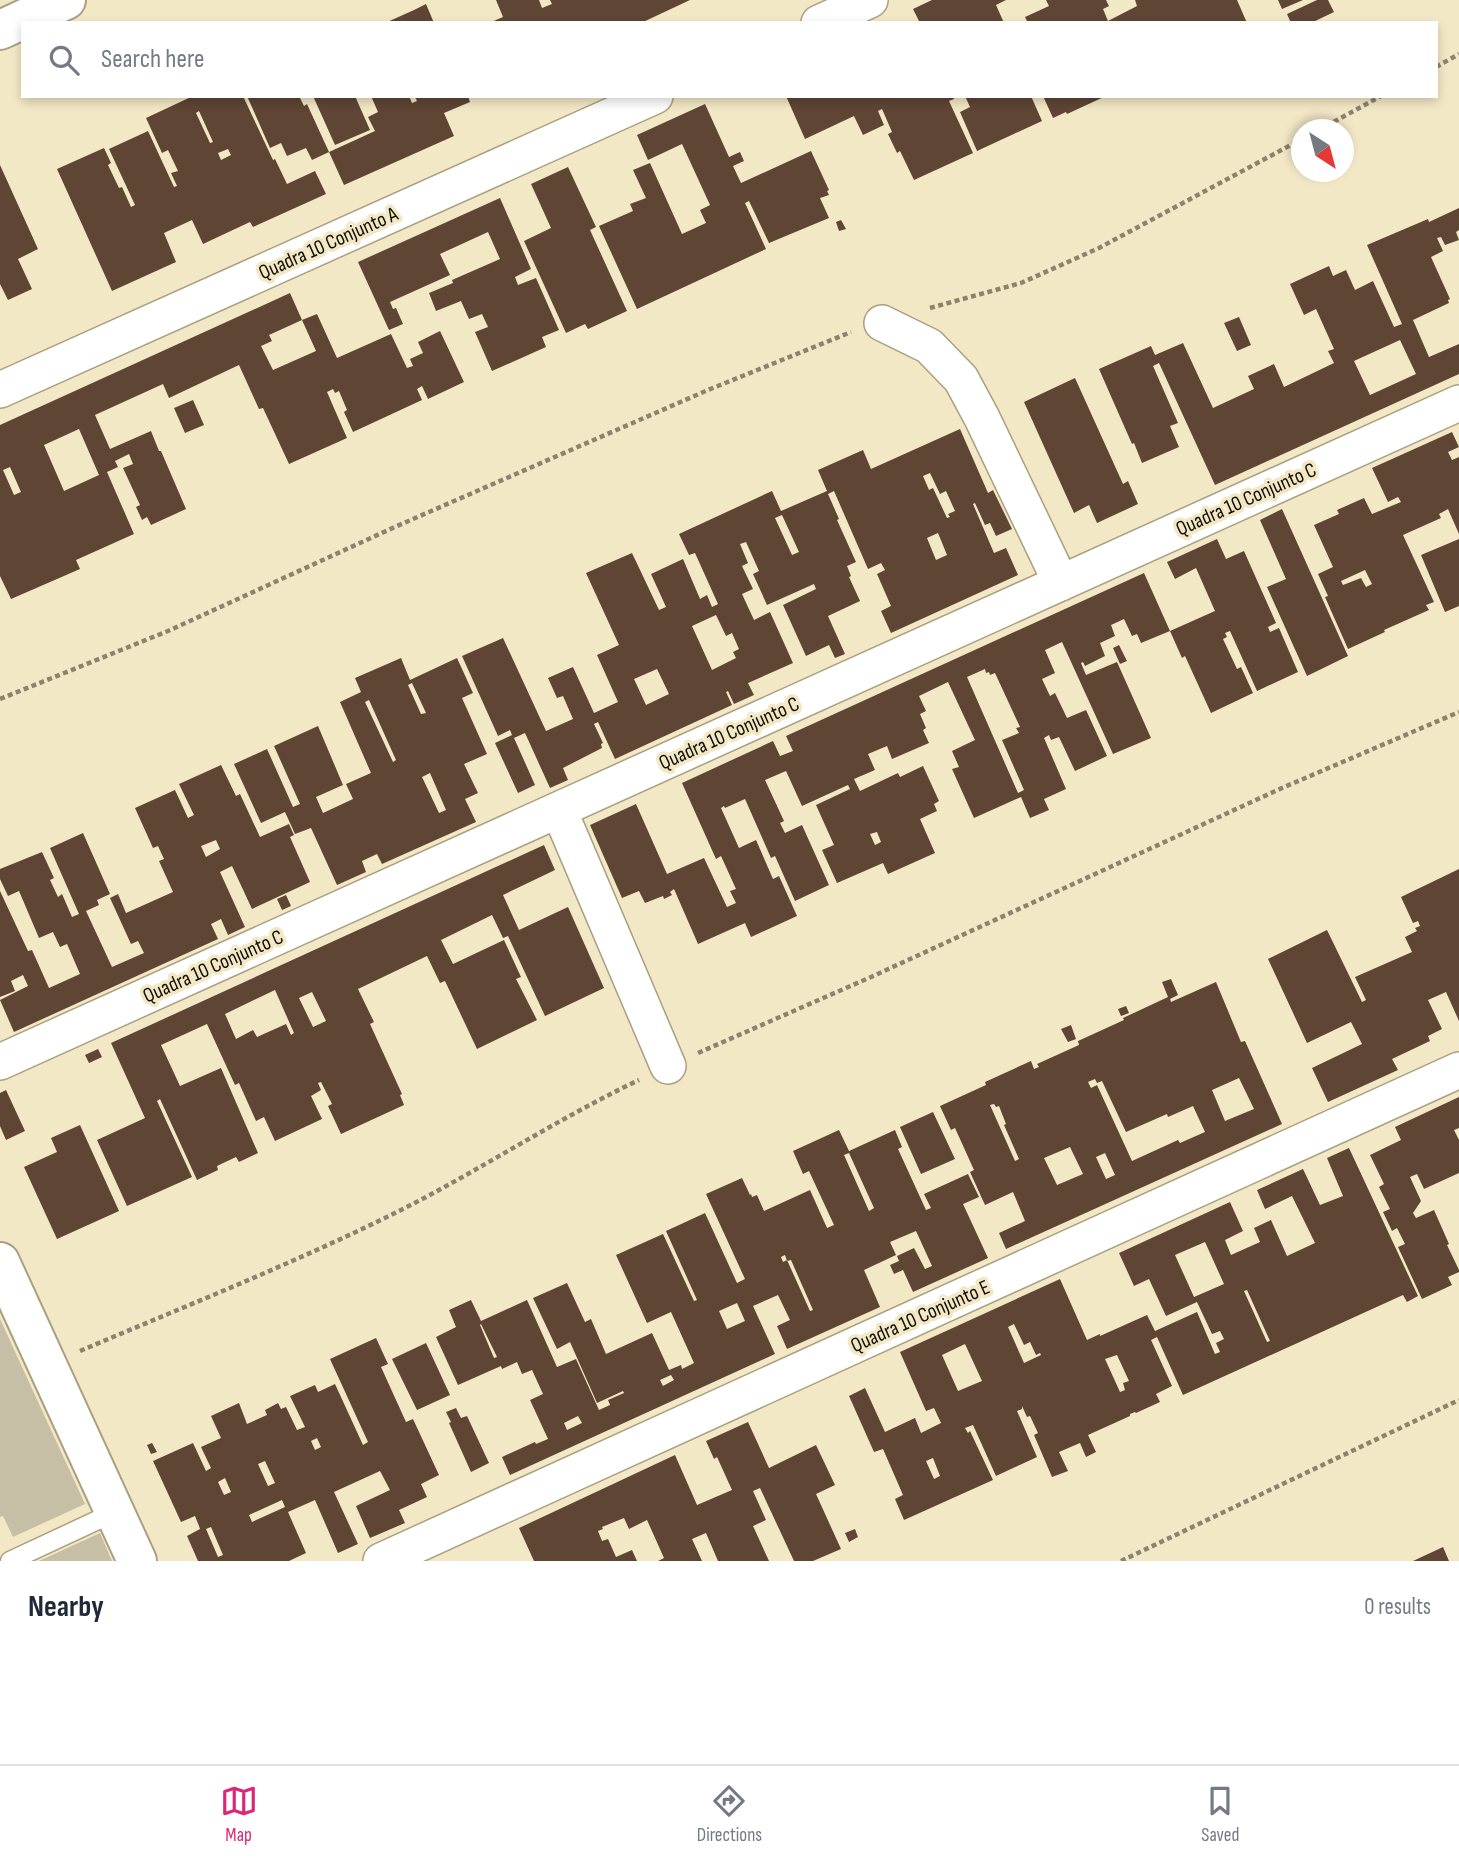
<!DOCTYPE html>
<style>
body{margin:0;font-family:"Sofia Sans Condensed",sans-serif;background:#f6f6f7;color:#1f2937}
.compass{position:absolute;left:1291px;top:119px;width:63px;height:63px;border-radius:50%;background:#fff;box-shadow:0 4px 10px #0003;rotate:144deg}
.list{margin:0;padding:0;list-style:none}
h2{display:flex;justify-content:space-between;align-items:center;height:91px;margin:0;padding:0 28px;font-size:30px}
h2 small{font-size:23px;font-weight:400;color:#747a83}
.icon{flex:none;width:38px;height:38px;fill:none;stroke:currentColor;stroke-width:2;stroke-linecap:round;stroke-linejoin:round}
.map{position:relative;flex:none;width:1459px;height:1561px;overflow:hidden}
.search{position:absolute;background:#fff;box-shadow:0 4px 10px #0003;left:21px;right:21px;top:21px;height:77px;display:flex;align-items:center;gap:18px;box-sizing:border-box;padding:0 24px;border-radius:0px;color:#747a83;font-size:26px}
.sheet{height:203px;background:#fff}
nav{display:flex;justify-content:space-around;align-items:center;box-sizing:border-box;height:98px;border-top:2px solid #e0e1e3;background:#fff;font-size:19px;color:#747a83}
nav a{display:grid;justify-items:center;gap:4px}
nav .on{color:#db2777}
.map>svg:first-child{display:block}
.green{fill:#c6bea5}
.building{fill:#5f4534;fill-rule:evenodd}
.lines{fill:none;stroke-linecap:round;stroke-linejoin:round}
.service-casing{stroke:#aa9f80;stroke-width:21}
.minor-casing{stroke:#aa9f80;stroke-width:38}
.tertiary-casing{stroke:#aa9f80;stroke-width:42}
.path{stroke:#8b836c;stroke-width:4.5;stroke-dasharray:5 3.5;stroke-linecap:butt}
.service{stroke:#fff;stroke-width:18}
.minor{stroke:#fff;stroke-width:35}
.tertiary{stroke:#fff;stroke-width:38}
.labels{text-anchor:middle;stroke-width:7;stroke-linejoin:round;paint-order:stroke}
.street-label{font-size:21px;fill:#120e04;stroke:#f3e8c6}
</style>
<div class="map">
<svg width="1459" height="1561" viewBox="0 0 1459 1561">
<rect width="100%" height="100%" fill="#f3e8c6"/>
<path class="green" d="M0 1319 85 1504 13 1537 3 1516 0 1517Z
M100 1533 112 1561H39Z"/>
<path class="building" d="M496 0H539L542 8 552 4 550 0H690L641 23H489L503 17Z
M932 0H1006L996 5 1004 23H920L913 9Z
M1046 0H1106L1109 6 1103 9 1108 21 1137 6 1135 0H1237L1247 23H1028L1025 17 1049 6Z
M1278 0H1303L1282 9Z
M1317 0H1328L1334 12 1311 23H1291L1287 14Z
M426 4 434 23H385L414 10Z
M193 96H243L273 160 275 159 287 184 315 171 326 194 253 227 250 222 203 244 192 220 164 233 176 262 112 291 57 169 104 148 111 163 108 165 119 188 122 187 131 207 135 205 109 149 148 131 174 187 177 186 171 173 178 171 168 150 162 153 146 118ZM199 111 213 142 210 143 196 113ZM228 149 231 155 221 160 218 153Z
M247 96H299L304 106 307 104 329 152 312 160 306 148 287 156 281 143 270 148Z
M313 96H355L370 130 335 145Z
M371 96H409L412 103 417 101 415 97 416 96H468L470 102 444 113 454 136 344 185 329 152 375 131 368 117 378 112Z
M786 96H953L954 99 949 101 973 153 914 180 900 151 897 153 888 134 892 132 882 109 878 111 884 125 863 135 854 116 805 139Z
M965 96H1031L1042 121 977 151 960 112 970 107Z
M1043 96H1106L1067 114 1066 112 1053 118Z
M705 104 729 157 740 152 744 161 733 166 741 183 811 151 829 190 827 191 829 195 820 198 829 218 769 243 749 201 745 203 766 249 637 309 599 226 633 211 630 204 646 198 633 170 650 163 682 234 706 223 700 210 710 205 682 144 648 160 637 135Z
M0 165 38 249 18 259 32 289 8 300 0 284Z
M568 167 596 227 590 230 627 311 588 329 585 324 566 333 524 241 551 228 531 184Z
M500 198 531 269 515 277 518 285 536 278 559 330 542 337 546 347 492 371 475 332 488 327 482 314 469 319 461 301 436 311 429 293 453 283 452 280 500 259 488 232 440 254 450 275 390 302 393 309 396 308 403 324 389 330 358 262Z
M1459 208V230L1456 232 1459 240 1445 245 1441 237 1437 238 1443 251 1431 257 1450 299 1448 300 1449 303 1413 320 1429 357 1459 344V374L1215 485 1159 363 1153 366 1178 423 1170 426 1179 447 1142 463 1134 443 1132 444 1099 369 1151 346 1155 355 1183 343 1213 408 1254 389 1248 376 1274 364 1284 387 1334 363 1328 351 1334 349 1316 309 1304 315 1290 284 1329 266 1333 276 1346 270 1355 290 1373 281 1394 327 1402 324 1367 245 1428 219 1429 222ZM1400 340 1416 374 1370 395 1354 361Z
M841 220 846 229 839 231 836 222Z
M290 293 302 320 269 335 272 341 261 346 273 370 316 351 302 320 317 314 337 358 391 334 407 368 413 366 410 359 423 353 418 342 440 331 464 382 428 399 422 386 417 389 422 400 353 432 344 412 347 410 339 391 335 393 333 389 327 392 347 438 289 464 263 408 259 409 239 365 169 398 163 384 95 415 110 449 151 431 159 451H161L186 509 151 525 147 517 142 520 136 507 140 505 123 468 133 464 129 454 115 461 118 467 107 472 134 534 76 560 80 569 11 599 0 576V425ZM79 429 99 475 64 491 44 445ZM10 467 21 492 14 495 3 470Z
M1239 317 1251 345 1237 351 1224 323Z
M1075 378 1123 484 1128 481 1138 504 1097 523 1089 505 1074 513 1024 402Z
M193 400 204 425 185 433 174 408Z
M960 429 988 493 993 490 1012 529 996 536 990 523 985 525 975 503 973 504 994 553 1006 548 1018 575 891 633 881 611 891 606 877 574 885 570 881 563 868 569 834 491 828 494 839 519 837 520 856 562 847 566 851 576 849 577 860 601 828 616 845 654 835 658 829 645 806 656 783 605 816 589 814 584 767 605 753 574 759 571 746 542 740 544 748 563 742 566 753 589 742 594 754 620 770 612 793 663 748 683 754 695 734 704 728 691 726 692 732 705 615 759 598 722 594 724 603 743 601 744 602 748 563 768 568 780 550 788 525 733 514 738 535 785 518 793 495 743 512 735 510 730 498 736 462 656 503 638 546 731 573 719 563 696 557 698 548 678 573 667 594 713 618 702 597 655 619 645 586 573 632 553 659 610 666 607 651 574 683 559 700 599 707 595 712 607 718 604 695 553 689 555 679 534 772 491 781 511 827 491 818 470 863 450 871 469ZM930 473 940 494 946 491 955 511 948 514 950 517 947 518 933 488 929 490 923 476ZM782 515 799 552 792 555 775 518ZM938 533 947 555 936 560 927 538ZM716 615 726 636 732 633 739 649 733 652 736 658 712 670 692 626ZM657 669 669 694 646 705 634 679Z
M1452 432 1459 447 1448 452 1452 460 1459 457V534L1448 509 1439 514 1441 518 1403 535 1434 602 1426 605 1429 610 1384 630 1385 632 1348 649 1325 597 1328 596 1318 574 1333 567 1314 525 1339 514 1337 510 1364 498 1372 514 1401 502 1398 497 1388 502 1372 468ZM1365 570 1372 584 1366 587 1361 578 1343 585 1341 581Z
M1282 509 1348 656 1307 676 1267 587 1286 579 1260 520Z
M1217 539 1226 559 1244 551 1276 623 1268 627 1270 632 1279 628 1298 672 1257 691 1230 631 1225 633 1227 637 1223 639 1237 669 1241 667 1253 693 1211 713 1185 656 1182 658 1170 631 1215 611 1196 568 1175 579 1167 562Z
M1459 539V606L1445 612 1421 555Z
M1144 573 1170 631 1141 643 1137 634 1132 636 1124 619 1111 625 1115 636 1100 643 1105 656 1085 666 1083 662 1081 663 1086 675 1117 662 1151 738 1113 754 1062 642 1045 650 1055 673 1042 679 1050 696 1055 693 1067 718 1086 710 1107 756 1075 771 1059 737 1051 740 1049 735 1044 738 1066 789 1044 799 1049 810 1030 818 1021 797 974 818 952 769 959 767 952 751 975 740 948 682 919 696 926 711 920 714 926 728 923 730 929 743 892 759 887 746 868 754 875 770 854 779 860 791 898 773 900 777 923 766 939 801 934 804 937 811 920 819 935 853 888 874 883 863 837 883 822 850 834 845 816 805 850 789 848 785 802 806 786 771 765 780 784 821 780 823 785 833 802 825 829 885 795 901 775 856 771 858 745 799 725 808 724 806 721 808 739 848 756 840 773 879 779 876 797 916 751 937 745 923 698 944 674 889 670 892 672 895 664 899 663 896 645 903 639 891 622 898 590 825 636 804 667 874 704 858 727 907 736 903 730 891 736 889 721 856 716 859 682 783 773 741 780 756 793 751 786 736ZM985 669 986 673 989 672 990 675 995 673 1020 727 1016 728 1019 733 1002 740 1024 790 1018 793 967 677ZM877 832 881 842 875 845 870 834Z
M1119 645 1127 661 1120 664 1113 648Z
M401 658 410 680 457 658 473 693 462 698 487 754 464 764 478 793 465 799 476 822 382 864 377 854 362 861 366 872 337 885 311 828 295 834 285 812 261 823 234 764 267 749 293 807 300 804 274 746 318 726 343 785 316 797 323 813 353 799 346 784 371 773 340 702 361 692 355 678ZM412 683 426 713 421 714 408 685ZM369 700 396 760 393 762 365 702ZM430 773 446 810 439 813 422 777Z
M221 765 236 796 240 794 260 837 289 824 294 835 290 837 310 882 252 909 232 866 220 872 245 927 228 935 221 919 211 924 218 939 14 1032 0 1000 28 986 23 975 11 981 15 991 0 997V891L28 951 32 950 49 988 80 974 67 944 60 947 53 932 39 938 19 891 8 896 0 879V869L42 852 54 878 50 880 58 897 62 894 72 917 79 914 50 848 83 833 110 894 97 900 99 905 86 911 112 967 144 953 138 941 131 944 110 898 118 894 126 913 173 892 159 861 164 859 158 846 153 848 135 808 175 790 188 818 194 815 179 784ZM216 840 220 849 206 857 201 846Z
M544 845 555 870 503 895 519 930 568 907 604 988 545 1016 508 936 503 938 492 915 441 940 453 964 504 940 521 977 516 979 537 1020 477 1049 445 981 440 983 427 956 358 989 374 1022 370 1024 402 1094 400 1095 404 1105 341 1134 328 1106 332 1104 321 1082 318 1083 321 1090 311 1096 322 1119 275 1141 264 1117 256 1121 239 1083 235 1085 207 1024 161 1045 180 1086 221 1068 258 1153 239 1162 236 1157 217 1166 218 1170 197 1180 160 1099 157 1101 192 1177 127 1206 97 1140 145 1118 111 1043ZM275 990 294 1033 291 1035 286 1024 257 1037 253 1030 236 1039 225 1014ZM312 992 326 1021 313 1027 299 998Z
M1459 869V1021L1446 992 1428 1000 1442 1029 1428 1036 1430 1041 1392 1059 1398 1070 1328 1102 1312 1068 1362 1044 1351 1022 1307 1043 1268 959 1327 930 1362 1002 1366 1000 1355 977 1412 952 1405 937 1417 931 1415 928 1420 926 1418 921 1413 923 1401 897Z
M286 895 291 906 282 910 277 899Z
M1171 979 1178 995 1170 999 1171 1002 1216 982 1241 1042 1245 1041 1282 1124 1006 1249 999 1233 1025 1221 1013 1192 985 1205 970 1172 974 1170 955 1128 951 1130 940 1106 986 1085 985 1082 1031 1061 1034 1069 1039 1067 1037 1064 1079 1045 1078 1041 1124 1020 1123 1018 1168 997 1162 982ZM1239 1078 1254 1109 1225 1121 1212 1090ZM1095 1079 1097 1083 1102 1081 1126 1132 1167 1114 1168 1117 1193 1106 1205 1132 1180 1143 1178 1140 1132 1161 1097 1085 1091 1088 1088 1082ZM994 1104 996 1107 999 1106 1006 1124 1004 1125 1019 1159 1015 1161 990 1105ZM1070 1147 1083 1174 1057 1185 1044 1158ZM1105 1153 1115 1175 1106 1179 1096 1157Z
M1126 1006 1129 1013 1121 1016 1118 1009Z
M1071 1025 1076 1039 1068 1042 1061 1029Z
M98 1049 102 1057 89 1063 85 1055Z
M6 1090 25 1131 6 1140 0 1126V1093Z
M1459 1097V1128L1454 1130 1459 1140V1173L1424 1189 1417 1174 1410 1177 1421 1201 1413 1213 1416 1218 1434 1210 1449 1244 1447 1245 1459 1270V1272L1448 1277 1452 1285 1422 1299 1398 1247 1405 1244 1397 1228 1392 1231 1383 1212 1390 1209 1379 1187 1384 1184 1370 1155 1401 1140 1395 1127Z
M933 1112 955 1159 921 1174 900 1127Z
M80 1125 119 1211 57 1239 24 1167 57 1152 51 1138Z
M839 1130 849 1151 895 1130 902 1147 898 1149 926 1210 931 1208 924 1194 968 1174 979 1197 963 1204 988 1258 913 1292 903 1270 894 1274 890 1265 899 1261 897 1256 914 1248 925 1269 932 1266 916 1231 890 1242 896 1255 864 1270 880 1307 787 1349 777 1326 790 1320 778 1295 753 1306 775 1354 510 1475 502 1457 535 1442 536 1444 548 1439 530 1400 543 1394 532 1370 522 1374 517 1362 502 1369 501 1366 458 1385 436 1337 456 1327 449 1310 471 1300 481 1321 527 1300 557 1367 576 1359 599 1410 610 1405 608 1400 624 1393 623 1391 597 1403 570 1342 557 1349 533 1298 567 1283 585 1322 591 1319 606 1354 652 1333 669 1370 681 1365 682 1369 694 1363 671 1312 647 1323 616 1255 663 1234 694 1301 697 1300 666 1231 705 1213 737 1283 745 1279 706 1194 742 1178 750 1195 751 1194 752 1197 757 1195 764 1211 810 1190 827 1228 834 1225 809 1171 803 1174 793 1151ZM849 1153 874 1208 869 1211 844 1155ZM785 1255 787 1261 791 1260 813 1310 810 1311 787 1260 783 1262 781 1257ZM737 1303 745 1321 727 1329 719 1311ZM481 1324 497 1357 494 1358 480 1325ZM671 1375 674 1380 663 1386 660 1380ZM578 1416 582 1423 567 1430 564 1423Z
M1349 1148 1418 1296 1407 1302 1403 1295 1183 1395 1157 1337 1151 1340 1172 1386 1156 1394 1160 1402 1136 1413 1135 1412 1130 1414V1416L1088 1435 1096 1452 1086 1457 1080 1443 1059 1452 1068 1471 1052 1477 1034 1435 1038 1433 1030 1416 1027 1417 1022 1406V1409L1017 1411 1037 1457 996 1476 973 1425 965 1428 968 1433 970 1431 993 1480 904 1520 895 1499 903 1495 883 1449 874 1452 849 1396 865 1388 885 1432 915 1418 921 1433 941 1423 934 1408 926 1411 900 1352 1060 1279 1087 1340 1100 1334V1336L1147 1315 1155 1331 1197 1312 1215 1354 1220 1352 1216 1343 1224 1339 1220 1331 1212 1334 1197 1302 1166 1316 1149 1279 1134 1286 1119 1253 1230 1202 1243 1231 1225 1240 1231 1255 1260 1242 1254 1228 1271 1220 1287 1256 1315 1243 1292 1196 1265 1209 1257 1190 1303 1169 1320 1205 1343 1196 1327 1158ZM1205 1242 1224 1284 1194 1297 1175 1255ZM1247 1290 1270 1341 1267 1342 1244 1291ZM1014 1324 1024 1345 1030 1342 1036 1355 1040 1353 1041 1355 1024 1363 1008 1327ZM965 1344 982 1381 958 1391 942 1355ZM1117 1355 1129 1381 1123 1383 1125 1390 1120 1392 1105 1359ZM933 1458 940 1476 934 1479 926 1461Z
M376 1338 388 1364 381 1367 406 1422 413 1419 439 1475 421 1484 427 1497 399 1510 405 1523 370 1538 356 1506 390 1490 380 1471 334 1492 358 1544 338 1553 315 1500 288 1512 306 1553 289 1561H198L187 1536 200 1529 199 1526 195 1516 181 1522 153 1461 193 1443 206 1471 211 1468 201 1447 221 1438 211 1416 239 1403 247 1424 267 1415 265 1410 278 1403 281 1409 286 1407 297 1430 305 1427 290 1396 315 1385 318 1392 335 1384 363 1445 368 1442 330 1359ZM317 1438 321 1447 315 1450 311 1441ZM265 1461 275 1483 268 1486 258 1464ZM225 1478 231 1492 224 1495 218 1482ZM282 1500 285 1507 252 1522 249 1515ZM211 1527 223 1555 218 1557 206 1529Z
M426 1343 450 1395 417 1410 392 1359Z
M456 1408 461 1418 467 1416 489 1463 471 1472 449 1423 451 1422 446 1412Z
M748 1422 769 1468 816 1445 835 1485 816 1494 841 1549 813 1561H794L760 1488 753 1491 766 1520 753 1526 769 1561H718L706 1533 692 1539 702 1561H658L664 1558 647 1520 629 1529 624 1518 602 1527 603 1529 598 1531 602 1541 608 1539 616 1557 632 1550 637 1561H534L519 1528 675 1455 697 1505 732 1490 717 1457 714 1459 706 1441Z
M152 1443 157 1452 151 1454 147 1445Z
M855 1529 858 1537 849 1542 845 1533Z
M1443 1547 1449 1561H1413Z"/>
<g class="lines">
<g class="service-casing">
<path id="service" d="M10 1561 115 1512"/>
</g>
<g class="minor-casing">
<path id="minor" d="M819 23 870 0
M882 323 929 346 961 379 982 418 1061 583
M0 390 655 96
M559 810 668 1066
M0 1062 1459 403
M381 1561 1459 1070"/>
</g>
<g class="tertiary-casing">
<path id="tertiary" d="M0 30 66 0
M0 1262 137 1561"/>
</g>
<path class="path" d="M1436 67 1459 54
M1319 130 1381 96
M930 308 1021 283 1099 248 1302 139
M0 699 168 631 397 526 708 390 851 332
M698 1053 871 977 1282 788 1459 712
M80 1351C188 1305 297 1262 401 1210 482 1169 557 1119 639 1080
M1121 1561 1459 1400"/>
<use href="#service" class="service"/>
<use href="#minor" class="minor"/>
<use href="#tertiary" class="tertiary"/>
</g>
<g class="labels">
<g class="street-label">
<text transform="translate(328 243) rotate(-24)" y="7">Quadra 10 Conjunto A</text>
<text transform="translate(1246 499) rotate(-24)" y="7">Quadra 10 Conjunto C</text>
<text transform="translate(729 733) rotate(-24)" y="7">Quadra 10 Conjunto C</text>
<text transform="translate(213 966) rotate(-24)" y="7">Quadra 10 Conjunto C</text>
<text transform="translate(920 1316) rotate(-24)" y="7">Quadra 10 Conjunto E</text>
</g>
</g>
</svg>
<svg class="compass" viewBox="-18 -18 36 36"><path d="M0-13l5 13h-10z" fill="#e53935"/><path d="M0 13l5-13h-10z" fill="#747a83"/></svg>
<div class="search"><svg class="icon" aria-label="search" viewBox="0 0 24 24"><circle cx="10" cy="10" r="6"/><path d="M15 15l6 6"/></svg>Search here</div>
</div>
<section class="sheet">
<h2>Nearby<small>0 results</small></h2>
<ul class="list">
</ul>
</section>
<nav>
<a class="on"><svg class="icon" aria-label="map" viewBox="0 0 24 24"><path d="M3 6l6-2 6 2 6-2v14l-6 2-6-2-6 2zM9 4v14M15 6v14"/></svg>Map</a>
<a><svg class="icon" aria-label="directions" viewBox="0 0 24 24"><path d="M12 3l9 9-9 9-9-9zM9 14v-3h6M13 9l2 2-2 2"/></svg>Directions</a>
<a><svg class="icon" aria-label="saved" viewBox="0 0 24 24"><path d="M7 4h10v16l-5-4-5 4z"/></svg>Saved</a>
</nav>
